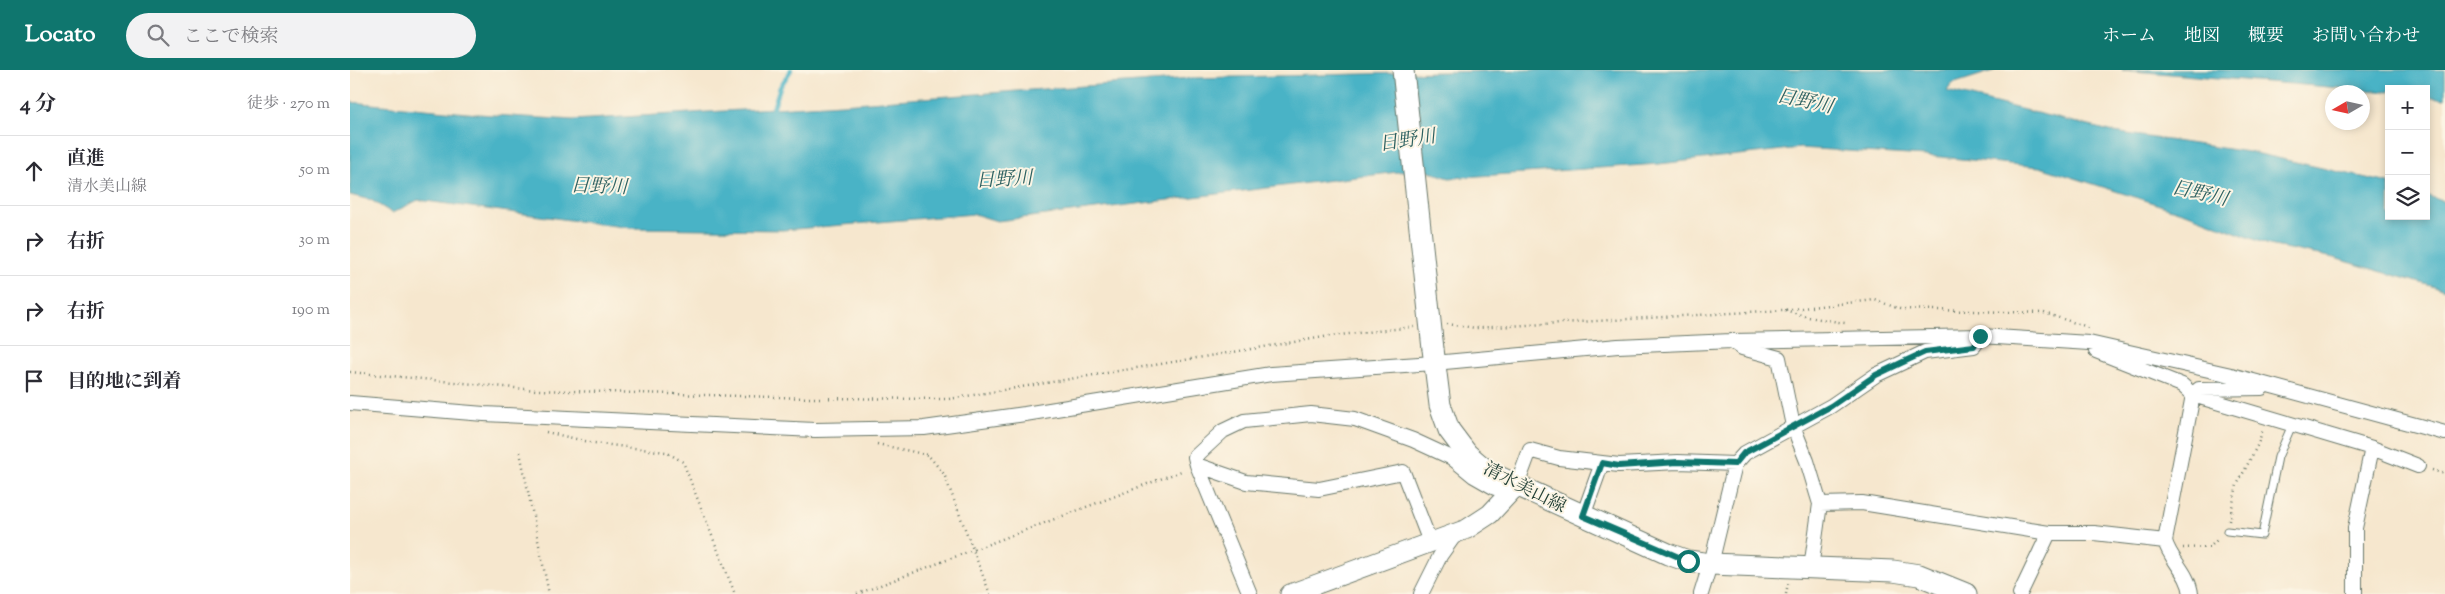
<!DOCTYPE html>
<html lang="ja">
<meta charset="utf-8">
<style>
body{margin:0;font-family:"Sorts Mill Goudy","Noto Serif JP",serif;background:#f2f2f3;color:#2b2b33}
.controls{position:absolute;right:15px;top:15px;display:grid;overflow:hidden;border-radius:0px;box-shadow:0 2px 8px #0003}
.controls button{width:45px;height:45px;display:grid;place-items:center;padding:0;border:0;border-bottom:1px solid #e1e1e2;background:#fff;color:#2b2b33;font:25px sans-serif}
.compass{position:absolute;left:1975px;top:15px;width:45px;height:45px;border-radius:50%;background:#fff;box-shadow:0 2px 8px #0003;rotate:261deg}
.stop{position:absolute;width:15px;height:15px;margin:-11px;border:4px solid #0f766e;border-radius:50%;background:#fff}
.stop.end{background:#0f766e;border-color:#fff;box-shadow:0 1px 5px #0008}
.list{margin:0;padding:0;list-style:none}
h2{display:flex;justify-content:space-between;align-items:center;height:65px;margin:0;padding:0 20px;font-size:21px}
h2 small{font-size:16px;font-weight:400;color:#7c7c81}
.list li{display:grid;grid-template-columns:32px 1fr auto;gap:15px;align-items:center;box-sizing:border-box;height:70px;padding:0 20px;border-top:1px solid #e1e1e2}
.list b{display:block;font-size:19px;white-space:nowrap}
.list p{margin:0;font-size:16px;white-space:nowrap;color:#7c7c81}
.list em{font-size:16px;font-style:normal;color:#7c7c81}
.icon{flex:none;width:28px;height:28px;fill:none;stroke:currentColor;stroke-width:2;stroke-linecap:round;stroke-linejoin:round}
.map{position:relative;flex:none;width:2095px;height:524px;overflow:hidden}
header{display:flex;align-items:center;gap:30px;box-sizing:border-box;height:70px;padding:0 25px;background:#0f766e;color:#fff}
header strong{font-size:24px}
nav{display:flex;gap:28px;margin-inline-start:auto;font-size:18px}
.search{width:350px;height:45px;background:#f2f2f3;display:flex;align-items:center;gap:12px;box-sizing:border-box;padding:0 18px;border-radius:28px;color:#7c7c81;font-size:19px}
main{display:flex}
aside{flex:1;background:#fff}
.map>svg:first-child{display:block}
.water{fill:#49b3c6;stroke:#34787d}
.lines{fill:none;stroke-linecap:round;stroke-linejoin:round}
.stream{stroke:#49b3c6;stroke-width:4.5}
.lane-casing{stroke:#6a786a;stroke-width:9}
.street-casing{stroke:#6a786a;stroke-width:16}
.secondary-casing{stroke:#6a786a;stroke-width:21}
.primary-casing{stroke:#6a786a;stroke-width:23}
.path{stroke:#6a786a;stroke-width:2.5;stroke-dasharray:1 4;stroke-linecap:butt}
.lane{stroke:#fff;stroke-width:7}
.street{stroke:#fff;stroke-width:14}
.secondary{stroke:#fff;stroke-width:19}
.primary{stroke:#fff;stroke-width:21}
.primary-bridge-casing{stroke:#6a786a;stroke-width:23;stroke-linecap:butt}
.primary-bridge{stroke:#fff;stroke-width:21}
.route{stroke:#0f766e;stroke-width:6}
.labels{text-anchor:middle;stroke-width:4;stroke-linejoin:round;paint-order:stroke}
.street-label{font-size:18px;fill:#1f3d34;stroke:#fcf5e5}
.water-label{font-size:19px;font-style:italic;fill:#2c6060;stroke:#fcf5e5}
</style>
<header>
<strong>Locato</strong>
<div class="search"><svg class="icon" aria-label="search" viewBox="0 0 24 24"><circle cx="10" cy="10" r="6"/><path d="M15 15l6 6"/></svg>ここで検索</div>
<nav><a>ホーム</a><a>地図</a><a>概要</a><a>お問い合わせ</a></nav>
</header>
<main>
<aside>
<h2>4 分<small>徒歩 · 270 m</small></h2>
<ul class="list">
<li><svg class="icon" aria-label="ahead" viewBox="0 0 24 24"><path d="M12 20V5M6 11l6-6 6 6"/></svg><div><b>直進</b><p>清水美山線</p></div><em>50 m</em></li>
<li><svg class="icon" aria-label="right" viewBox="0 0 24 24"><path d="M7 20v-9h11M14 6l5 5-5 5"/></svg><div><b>右折</b></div><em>30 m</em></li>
<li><svg class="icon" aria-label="right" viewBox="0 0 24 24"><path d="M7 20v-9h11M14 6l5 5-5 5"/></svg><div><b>右折</b></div><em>190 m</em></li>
<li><svg class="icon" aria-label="arrive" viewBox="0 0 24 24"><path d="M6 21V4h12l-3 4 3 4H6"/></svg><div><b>目的地に到着</b></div></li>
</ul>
</aside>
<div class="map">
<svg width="2095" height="524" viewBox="0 0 2095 524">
<rect width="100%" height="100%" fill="#fcf5e5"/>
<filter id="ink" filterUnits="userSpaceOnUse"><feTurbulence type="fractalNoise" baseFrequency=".02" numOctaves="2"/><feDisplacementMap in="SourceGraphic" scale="10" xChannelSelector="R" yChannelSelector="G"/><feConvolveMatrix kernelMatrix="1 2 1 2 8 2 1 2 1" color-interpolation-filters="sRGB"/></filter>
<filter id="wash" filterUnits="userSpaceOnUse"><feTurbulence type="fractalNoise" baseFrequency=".0096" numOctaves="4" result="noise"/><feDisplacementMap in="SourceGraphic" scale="20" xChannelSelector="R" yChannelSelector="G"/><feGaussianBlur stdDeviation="1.12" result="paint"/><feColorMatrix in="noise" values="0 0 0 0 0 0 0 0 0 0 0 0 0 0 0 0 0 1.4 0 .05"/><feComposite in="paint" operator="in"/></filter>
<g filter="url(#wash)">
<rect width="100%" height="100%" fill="#f6e7ce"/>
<path class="water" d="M1182 0H1646L1602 14 1597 21 1764 62 1905 83 2039 113V146H2076V125L2095 132V220L1984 188 1919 175 1841 145 1690 97 1591 87 1450 78 1309 94 1099 108 1072 99 647 151 624 144 433 160 281 158 68 130 42 143 21 130 0 125V32L128 44 223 50 492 34 842 8Z
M1772 0H2095V29L2076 26V19H2039V22Z"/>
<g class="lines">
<path class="stream" d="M422 42 430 17 441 0"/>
</g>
</g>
<g filter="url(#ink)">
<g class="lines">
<g class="lane-casing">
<path id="lane" d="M1877 461 1912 465 1928 387 1942 355"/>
</g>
<g class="street-casing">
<path id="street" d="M1382 271 1392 278 1429 288 1443 356 1457 391 1470 434 1512 433 1699 463
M1746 281 1832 315 1843 325 1815 471C1820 490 1839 503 1841 524
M1912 318 1849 319 1843 325 2022 378 2068 396
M0 333 134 344 465 360 574 358 675 344 921 304 1084 293 1268 276 1382 271 1631 266 1739 273 1881 305 2095 363
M847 395 845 387 873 361 894 351 961 344 1005 349 1063 370 1102 388 1124 406 1145 418 1167 415 1180 380 1209 388 1269 395 1328 392 1385 394
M1233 446 1252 393
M1361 494 1385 394 1395 383 1481 336 1526 305 1575 282 1624 276 1631 266
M1461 498 1470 434
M900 524 847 395 896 412 969 419 1053 402 1080 472
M1071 524 1090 486 1107 462
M1351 524 1359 498
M1670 524 1699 463H1744L1815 471
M2005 524V458L2022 378"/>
</g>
<g class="secondary-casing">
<path id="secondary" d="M940 524 1117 459 1140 444 1167 415"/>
</g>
<g class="primary-casing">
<path id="primary" d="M1083 279 1090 335 1099 360 1117 384 1138 402 1318 484 1338 491 1361 494 1543 501 1569 505 1616 524"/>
</g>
<path class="path" d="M1435 240 1458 247 1495 253
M1097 254 1126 258 1433 240 1525 230 1550 239 1694 243 1741 258
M0 302 186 320 460 328 599 329 980 266 1064 257
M196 362 244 373 316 382 333 392 385 524
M527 374 578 385 594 404 640 524
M170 382 199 524
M2082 400 2095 404
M1879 451 1887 415 1908 374 1913 359
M1833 478 1860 477 1869 468
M507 524 834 400
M1436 524 1438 513"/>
<use href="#lane" class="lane"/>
<use href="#street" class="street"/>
<use href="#secondary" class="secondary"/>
<use href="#primary" class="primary"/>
<g class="primary-bridge-casing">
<path id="primary-bridge" d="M1053 0 1083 279"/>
</g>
<use href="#primary-bridge" class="primary-bridge"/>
</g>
</g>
<g class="lines" filter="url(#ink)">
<path class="route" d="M1338 491 1233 446 1252 393 1269 396 1328 392 1385 394 1394 383 1481 336 1526 305 1551 293 1575 282 1624 276 1630 266"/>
</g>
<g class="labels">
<g class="street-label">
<text transform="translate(1175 417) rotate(27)" y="6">清水美山線</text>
</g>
<g class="water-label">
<text transform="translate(1455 30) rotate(12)" y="7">日野川</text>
<text transform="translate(1057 69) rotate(-9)" y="7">日野川</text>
<text transform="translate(654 108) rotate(-3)" y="7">日野川</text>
<text transform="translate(249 115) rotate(2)" y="7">日野川</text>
<text transform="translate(1850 122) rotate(13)" y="7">日野川</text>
</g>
</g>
</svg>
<div class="controls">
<button>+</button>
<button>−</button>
<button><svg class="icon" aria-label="layers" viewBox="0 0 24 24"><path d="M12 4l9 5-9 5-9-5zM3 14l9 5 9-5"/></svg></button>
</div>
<svg class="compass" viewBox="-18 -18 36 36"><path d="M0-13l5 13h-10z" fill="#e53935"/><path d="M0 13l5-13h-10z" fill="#7c7c81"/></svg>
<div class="stop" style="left:1338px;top:491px"></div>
<div class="stop end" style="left:1630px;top:266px"></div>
</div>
</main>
